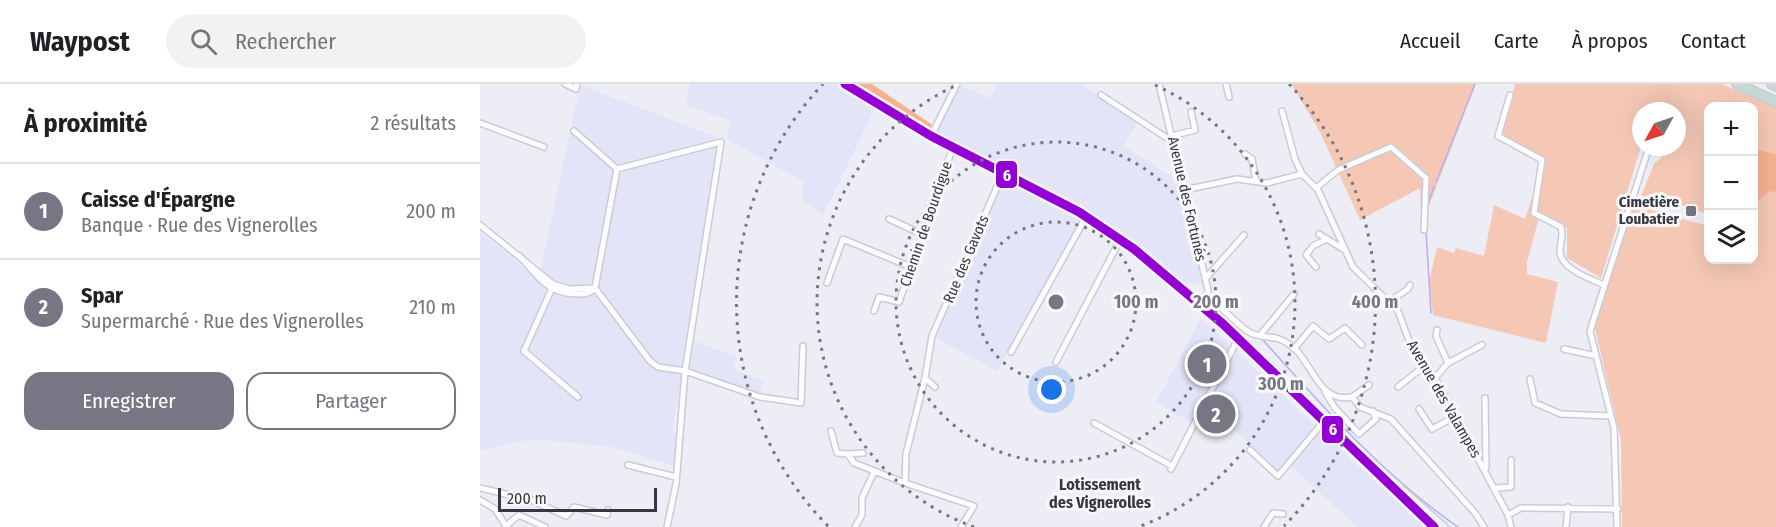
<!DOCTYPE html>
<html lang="fr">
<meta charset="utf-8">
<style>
body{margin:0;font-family:"Fira Sans Condensed",sans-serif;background:#f2f2f2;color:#202124}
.controls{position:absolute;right:18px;top:18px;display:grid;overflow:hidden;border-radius:12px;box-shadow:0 6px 24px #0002}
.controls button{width:54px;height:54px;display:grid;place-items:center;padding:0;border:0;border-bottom:2px solid #e0e0e0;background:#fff;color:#202124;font:30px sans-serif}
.compass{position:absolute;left:1152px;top:18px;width:54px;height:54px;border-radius:50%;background:#fff;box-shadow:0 6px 24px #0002;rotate:230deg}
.scale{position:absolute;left:18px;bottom:15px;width:159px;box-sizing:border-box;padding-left:6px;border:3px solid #363646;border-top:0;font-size:16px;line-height:21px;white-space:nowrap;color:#363646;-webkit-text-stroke:4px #f8f8f8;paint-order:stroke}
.you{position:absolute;left:572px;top:306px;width:21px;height:21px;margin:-15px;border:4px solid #fff;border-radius:50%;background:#1a73e8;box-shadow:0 0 0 9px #1a73e833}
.badge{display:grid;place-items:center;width:39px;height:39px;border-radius:50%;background:#767684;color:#fff;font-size:20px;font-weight:700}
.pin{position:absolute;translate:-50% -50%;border:3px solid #fff;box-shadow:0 2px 6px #0006}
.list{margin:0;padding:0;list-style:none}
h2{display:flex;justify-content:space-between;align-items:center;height:78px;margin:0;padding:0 24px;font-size:26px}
h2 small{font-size:20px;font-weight:400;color:#757577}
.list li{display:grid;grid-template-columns:39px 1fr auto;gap:18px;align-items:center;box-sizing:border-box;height:96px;padding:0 24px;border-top:2px solid #e0e0e0}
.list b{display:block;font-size:22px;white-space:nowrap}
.list p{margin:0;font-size:20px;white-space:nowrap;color:#757577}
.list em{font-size:20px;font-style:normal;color:#757577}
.actions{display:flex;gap:12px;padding:18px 24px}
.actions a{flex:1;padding:14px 0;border:2px solid #767684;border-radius:18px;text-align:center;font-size:21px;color:#767684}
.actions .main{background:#767684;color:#fff}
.icon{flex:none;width:33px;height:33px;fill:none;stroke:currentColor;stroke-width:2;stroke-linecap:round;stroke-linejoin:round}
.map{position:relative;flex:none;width:1296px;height:443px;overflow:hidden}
header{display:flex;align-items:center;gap:36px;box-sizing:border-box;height:84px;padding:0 30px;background:#fff;border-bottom:2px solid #e0e0e0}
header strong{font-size:28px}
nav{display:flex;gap:33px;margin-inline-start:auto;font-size:21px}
.search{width:420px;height:54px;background:#f2f2f2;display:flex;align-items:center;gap:15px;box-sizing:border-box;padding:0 21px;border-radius:33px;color:#757577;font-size:22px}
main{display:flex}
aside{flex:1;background:#fff}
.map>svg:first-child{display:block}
.built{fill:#e4e4f8}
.green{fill:#f5c8b6}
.forest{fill:#f5b291}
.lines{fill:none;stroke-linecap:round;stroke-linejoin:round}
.stream{stroke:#b5aff3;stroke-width:1.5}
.street-casing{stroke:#cbcbd6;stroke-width:8}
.secondary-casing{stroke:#cbcbd6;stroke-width:10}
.highway-casing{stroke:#c9c9d0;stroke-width:12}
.street{stroke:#fcfcfe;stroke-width:5}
.secondary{stroke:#edf1f1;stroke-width:7}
.highway{stroke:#c8d9d5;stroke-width:9}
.bus-1-casing{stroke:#f8f8f8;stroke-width:14}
.bus-1{stroke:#9400d3;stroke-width:9}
.ring{fill:none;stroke:#767684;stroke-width:3;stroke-dasharray:3 6}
.poi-dot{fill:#767684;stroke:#f8f8f8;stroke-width:2}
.labels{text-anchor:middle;stroke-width:6;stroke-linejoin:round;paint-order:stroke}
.street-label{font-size:15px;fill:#363646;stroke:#f8f8f8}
.poi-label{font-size:15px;font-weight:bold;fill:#363646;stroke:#f8f8f8;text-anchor:end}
.neighbourhood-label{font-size:16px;font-weight:bold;fill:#363646;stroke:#f8f8f8}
.centre{fill:#767684;stroke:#f8f8f8;stroke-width:3}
.ring-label{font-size:18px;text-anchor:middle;font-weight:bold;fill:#767684;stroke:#f8f8f8;stroke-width:6;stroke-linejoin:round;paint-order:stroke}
.line-badge{stroke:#f8f8f8;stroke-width:2}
.badge-label{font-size:16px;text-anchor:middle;font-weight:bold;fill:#fff}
</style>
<header>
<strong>Waypost</strong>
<div class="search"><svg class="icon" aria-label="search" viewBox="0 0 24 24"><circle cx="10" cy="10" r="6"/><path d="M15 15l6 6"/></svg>Rechercher</div>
<nav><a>Accueil</a><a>Carte</a><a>À propos</a><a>Contact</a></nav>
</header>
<main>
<aside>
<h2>À proximité<small>2 résultats</small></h2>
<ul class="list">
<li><span class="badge">1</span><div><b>Caisse d'Épargne</b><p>Banque · Rue des Vignerolles</p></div><em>200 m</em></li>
<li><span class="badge">2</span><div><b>Spar</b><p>Supermarché · Rue des Vignerolles</p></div><em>210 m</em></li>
</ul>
<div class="actions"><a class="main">Enregistrer</a><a>Partager</a></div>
</aside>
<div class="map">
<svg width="1296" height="443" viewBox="0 0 1296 443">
<rect width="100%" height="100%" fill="#ededf6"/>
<path class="built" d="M210 0H365L397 20 343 131 321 116 324 98 247 55 250 37 206 21Z
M477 0 510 14 517 0H601L658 38 644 62 700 98 725 201 693 197 604 132 517 287 452 252 523 88 451 52Z
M100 1 237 53 208 255 257 273 253 285 283 297 280 313 213 290 201 298 193 342 196 352 195 382 131 363 52 355 0 366V148L46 185H61Z
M721 234 944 443H877L811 382 798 386 746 338 736 353 676 318Z"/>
<path class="green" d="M811 0H996L947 127 942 148 940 104 880 136 840 48Z
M1035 0H1242L1296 24V70L1274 65V22H1228L1227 130 1206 122 1161 112 1174 80 1181 74V63H1197V27H1161V63L1121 194 1087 174V144L1060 130 1047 178V190L1078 198 1066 259 953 231 949 198 957 163 974 169 976 164 1004 172 1014 121 1045 135 1065 74 1023 51Z
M1290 107 1296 109V443H1142L1141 356 1114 240 1154 121 1228 142V176H1274V120Z"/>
<path class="forest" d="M377 0H392L451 40 452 46Z
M1274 65 1296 70V109L1290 107 1274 120Z"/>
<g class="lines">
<path class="stream" d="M956 98 995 0
M947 122 954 103
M946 147 951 229
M730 221 802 288
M782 255C842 322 903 391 978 443"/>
<g class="street-casing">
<path id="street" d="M85 0 96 5 97 0
M679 0 728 206 727 211C736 218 761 244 769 248 788 258 794 246 816 266 834 284 840 319 872 313L880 323 911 335 996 430 1004 443
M746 0 749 13
M621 11 693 58
M1030 11 1018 52 1062 76 1054 129 1081 143C1084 151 1080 158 1080 167 1080 185 1111 195 1124 201
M802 27 815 75 822 90 838 106 873 183 918 227 931 262 955 294 1028 431 1031 443
M0 39 64 63
M94 47 137 85
M451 52 477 0
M692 52 715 46 711 28
M241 58 205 287 178 283 170 277 115 204 137 85Z
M765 70 772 75 776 97
M836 104 858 86 911 63 946 94 944 146
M704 106 757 95 787 99 822 90
M409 135 442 150
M0 141 73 200 89 205 115 204C110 210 104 210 97 210 68 210 57 192 40 172
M839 150 863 165
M836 183 826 171 833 162 847 155
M726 194 764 151
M347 199 363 155 431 183
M72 204 44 267 98 313
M910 217 928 205 930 201
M394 227 399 213 419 218 473 63
M957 246 956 252 968 279
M781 250 814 210
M814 265 833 242 849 255 865 244 882 261
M1084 265 1116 272
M531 268 606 133
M576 278 640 156
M445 294 426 370 425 399 494 422 481 443
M955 294 968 279 1002 261
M1050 295 1055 319 1081 330 1131 332
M455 303 445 294 452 252 524 87
M918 303 938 287 949 285
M845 308 855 324 879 350 896 335 893 327
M872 313 889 301
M1005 314 1006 384
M939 325 952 345 976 332
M614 339 692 382
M351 347 357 369 368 370 374 379 425 399
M770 366 798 392 845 336
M368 370 383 369
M148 381 196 393
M691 385 758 255
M0 404 51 416 86 432 94 423 127 431 128 426
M1015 404 1031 403V376
M0 416 15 425 26 442 39 431 65 443
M1028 431 1041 424 1138 425
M187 443 196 400 205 287 280 313 321 319 323 262
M375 443 382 431V414L394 388
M784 443 793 429 803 430
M1086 443 1088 423
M1137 443 1134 344 1110 247 1169 63"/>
</g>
<g class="secondary-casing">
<path id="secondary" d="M365 0 451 52 599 128 654 165 743 240 954 443
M923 407 964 443"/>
</g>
<g class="highway-casing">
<path id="highway" d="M1257 0 1296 18
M1292 0 1296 2"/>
</g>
<use href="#street" class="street"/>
<use href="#secondary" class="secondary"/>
<use href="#highway" class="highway"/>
<g class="bus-1-casing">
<path id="bus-1" d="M365 0 451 52 599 128 654 165 743 240 954 443"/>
</g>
<use href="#bus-1" class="bus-1"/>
</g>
<g class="ring">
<circle cx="576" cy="218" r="80"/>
<circle cx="576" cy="218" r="160"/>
<path d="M494 443A239 239 0 0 1 477 1M675 1A239 239 0 0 1 658 443"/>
<path d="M348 442A319 319 0 0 1 343 0M809 0A319 319 0 0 1 804 442"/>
</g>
<rect class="poi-dot" x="1205" y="121" width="12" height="12" rx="3"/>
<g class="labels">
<g class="street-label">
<text transform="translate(707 115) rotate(77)" y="5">Avenue des Fortunés</text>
<text transform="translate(446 140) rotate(-71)" y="5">Chemin de Bourdigue</text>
<text transform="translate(486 175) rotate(-67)" y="5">Rue des Gavots</text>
<text transform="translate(964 315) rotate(60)" y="5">Avenue des Valampes</text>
</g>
<g class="poi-label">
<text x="1199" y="123">Cimetière<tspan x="1199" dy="17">Loubatier</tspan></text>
</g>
<g class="neighbourhood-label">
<text x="620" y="406">Lotissement<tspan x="620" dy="18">des Vignerolles</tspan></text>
</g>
</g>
<circle cx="576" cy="218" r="9" class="centre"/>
<g class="ring-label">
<text x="656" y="224">100 m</text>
<text x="736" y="224">200 m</text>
<text x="895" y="224">400 m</text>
<text x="801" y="306">300 m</text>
</g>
<g class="line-badge">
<rect x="515" y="76" width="23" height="29" rx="6" fill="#9400d3"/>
<rect x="841" y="331" width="23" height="29" rx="6" fill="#9400d3"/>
</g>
<g class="badge-label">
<text x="527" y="97">6</text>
<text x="853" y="351">6</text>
</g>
</svg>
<div class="controls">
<button>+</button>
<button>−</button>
<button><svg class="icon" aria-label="layers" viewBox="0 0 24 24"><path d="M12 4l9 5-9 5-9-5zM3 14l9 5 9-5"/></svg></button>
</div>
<svg class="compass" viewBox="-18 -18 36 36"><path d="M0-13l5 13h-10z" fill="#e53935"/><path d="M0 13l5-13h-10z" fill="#757577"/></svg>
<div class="scale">200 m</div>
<div class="you"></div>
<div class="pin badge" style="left:727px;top:280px">1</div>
<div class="pin badge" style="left:736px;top:330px">2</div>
</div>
</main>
